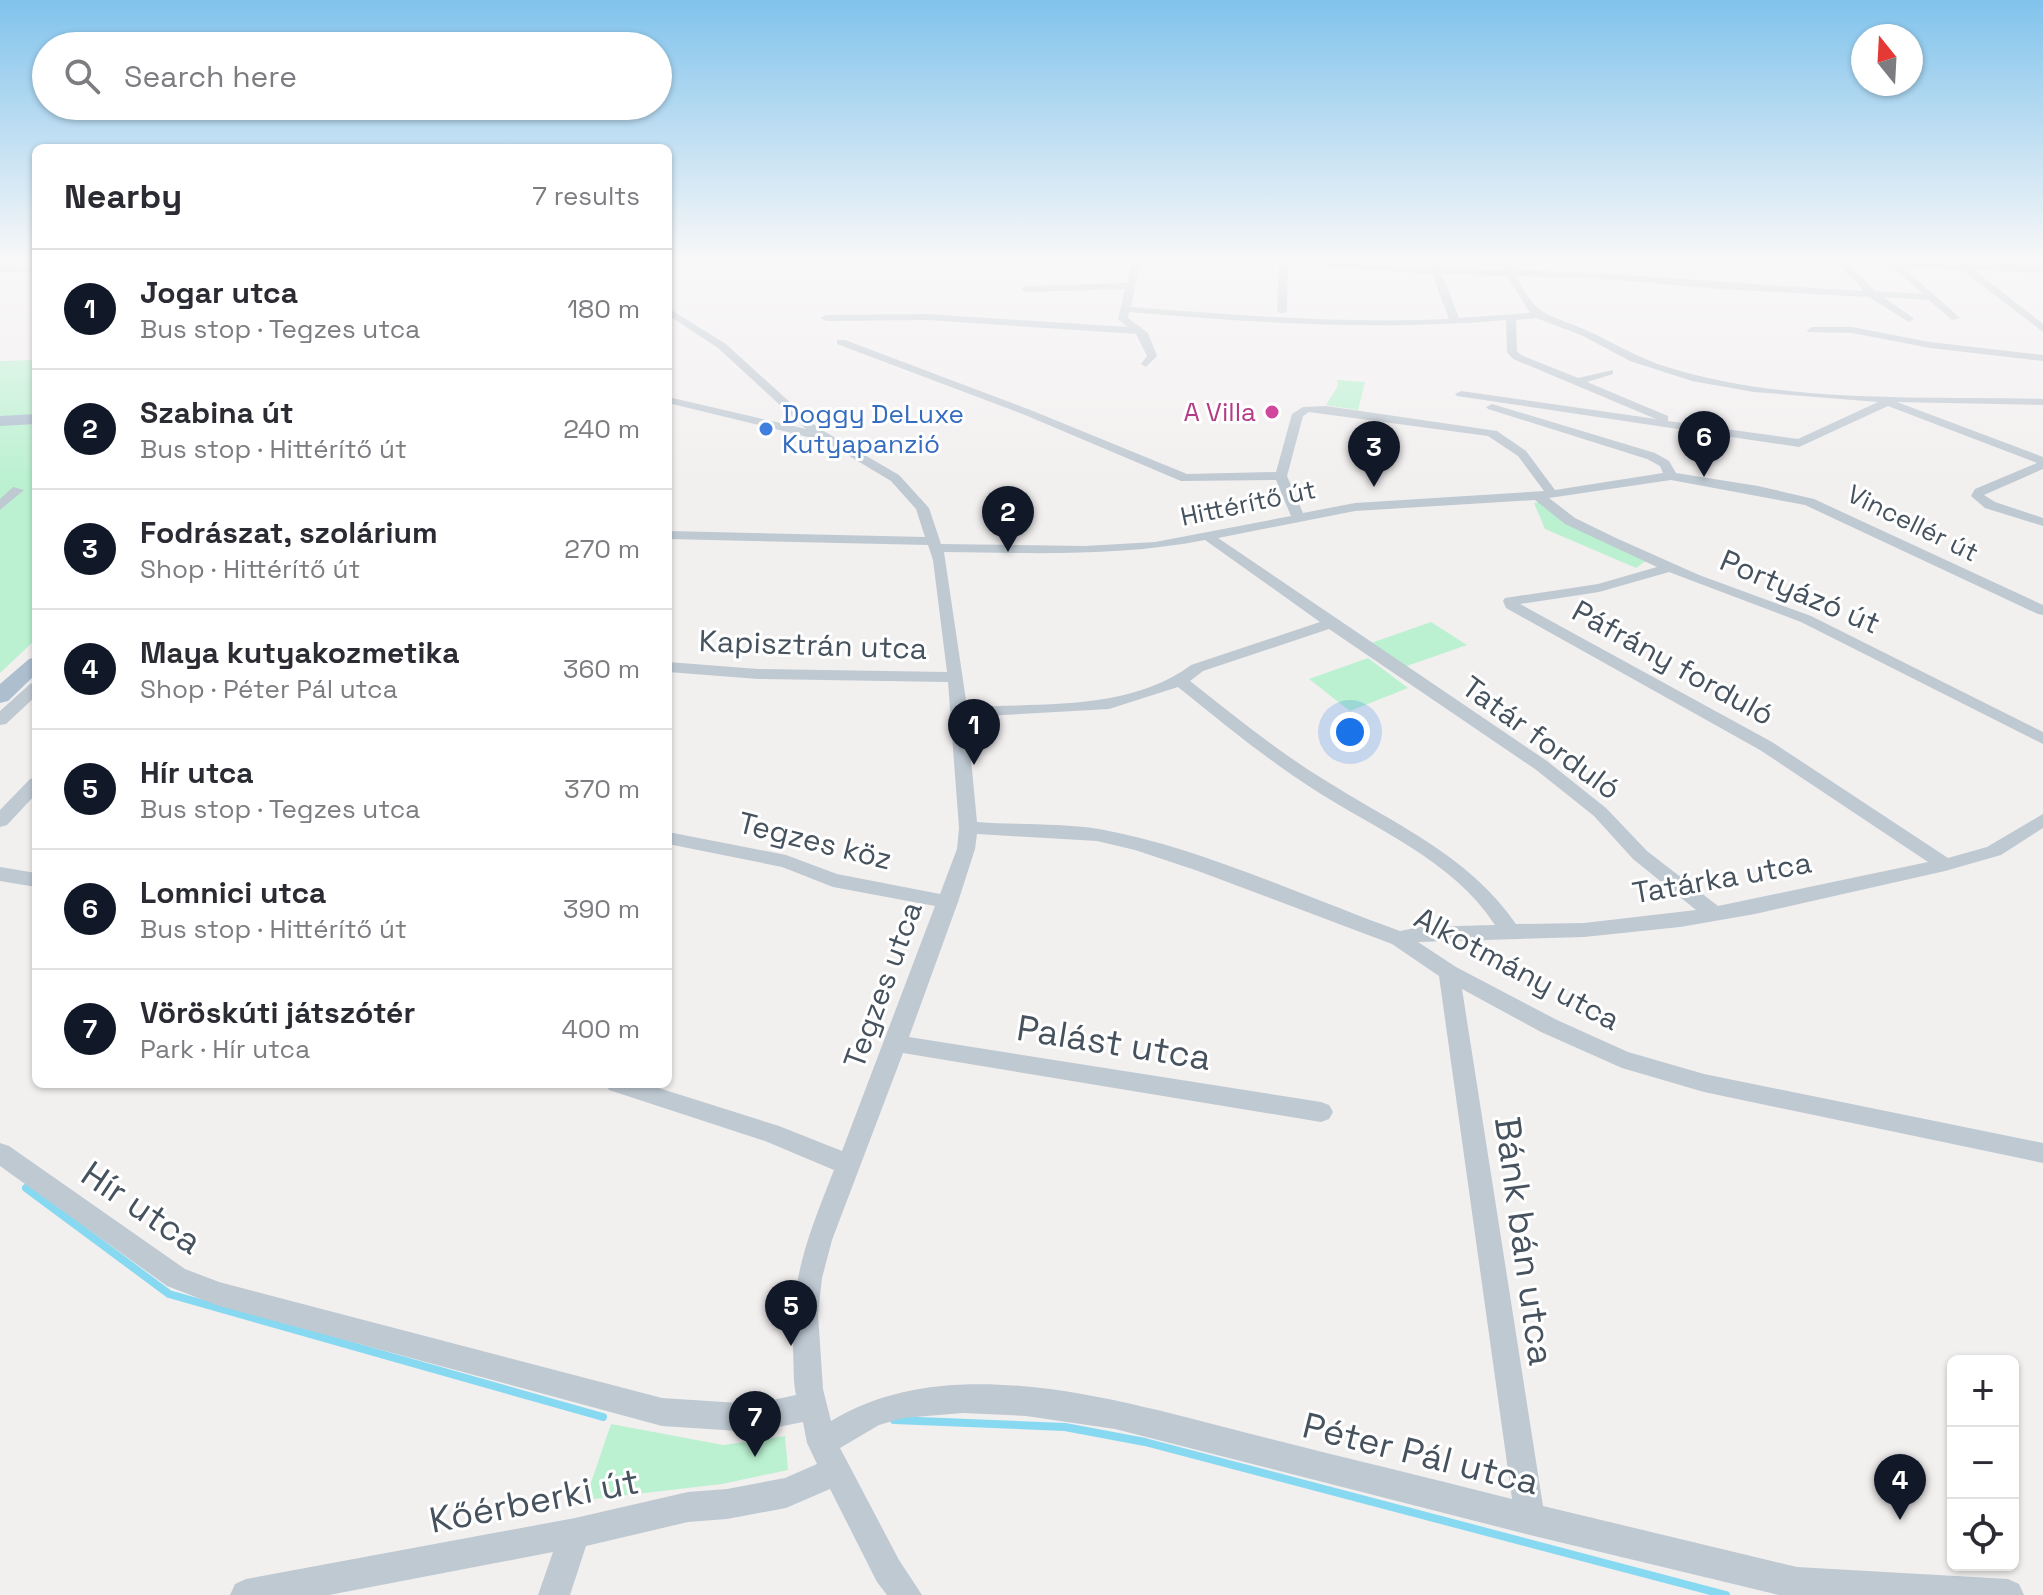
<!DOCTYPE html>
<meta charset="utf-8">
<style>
body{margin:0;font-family:"Space Grotesk",sans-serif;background:#f2f2f3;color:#2b2b33}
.controls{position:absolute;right:24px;bottom:24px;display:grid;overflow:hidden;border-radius:12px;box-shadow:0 2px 6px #0004}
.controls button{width:72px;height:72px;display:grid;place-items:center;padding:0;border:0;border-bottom:2px solid #e1e1e2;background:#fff;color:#2b2b33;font:40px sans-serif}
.compass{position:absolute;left:1851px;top:24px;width:72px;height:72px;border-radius:50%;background:#fff;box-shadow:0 2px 6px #0004;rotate:342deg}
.you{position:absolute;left:1350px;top:732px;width:28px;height:28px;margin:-20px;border:6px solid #fff;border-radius:50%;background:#1a73e8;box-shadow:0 0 0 12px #1a73e833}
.badge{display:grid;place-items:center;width:52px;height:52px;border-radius:50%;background:#111827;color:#fff;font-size:26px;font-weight:700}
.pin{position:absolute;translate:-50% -66px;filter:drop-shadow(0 2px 4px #0008)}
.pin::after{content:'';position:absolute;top:42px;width:28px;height:24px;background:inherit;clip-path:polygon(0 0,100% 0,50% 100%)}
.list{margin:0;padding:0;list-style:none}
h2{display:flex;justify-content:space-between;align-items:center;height:104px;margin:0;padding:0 32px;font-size:34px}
h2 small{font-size:26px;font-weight:400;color:#7c7c81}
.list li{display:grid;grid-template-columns:52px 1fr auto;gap:24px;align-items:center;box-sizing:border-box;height:120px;padding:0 32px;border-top:2px solid #e1e1e2}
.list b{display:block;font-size:30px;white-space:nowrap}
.list p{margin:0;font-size:26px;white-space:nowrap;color:#7c7c81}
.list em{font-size:26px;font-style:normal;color:#7c7c81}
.icon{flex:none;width:44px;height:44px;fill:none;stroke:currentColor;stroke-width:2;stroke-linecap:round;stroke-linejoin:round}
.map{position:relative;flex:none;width:2043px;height:1595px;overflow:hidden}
.search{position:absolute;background:#fff;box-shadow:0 2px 6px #0004;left:32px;top:32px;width:640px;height:88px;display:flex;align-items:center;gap:20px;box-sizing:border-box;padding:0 28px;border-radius:44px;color:#7c7c81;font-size:30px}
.panel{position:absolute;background:#fff;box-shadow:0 2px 6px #0004;left:32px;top:144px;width:640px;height:944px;border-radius:12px}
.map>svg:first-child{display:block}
.green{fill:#bbf1d1}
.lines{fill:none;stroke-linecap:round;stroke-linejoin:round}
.stream-far1{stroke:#86d9f1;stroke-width:3}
.stream{stroke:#86d9f1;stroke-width:8}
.minor{fill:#bfc9d2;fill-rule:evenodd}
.major{fill:#adbecf;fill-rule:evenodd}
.tram{stroke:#b1b4ba;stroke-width:2}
.hotel-dot{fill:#d1479c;stroke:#fff;stroke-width:3}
.shop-dot{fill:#3f7fe0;stroke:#fff;stroke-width:3}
.labels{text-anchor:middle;stroke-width:6;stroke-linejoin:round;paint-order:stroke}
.far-hotel-label{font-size:26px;fill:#b23c85;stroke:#fff;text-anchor:end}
.far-shop-label{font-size:26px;fill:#366cbe;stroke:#fff;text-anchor:start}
.far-street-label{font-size:26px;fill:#46525e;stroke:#fff}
.street-label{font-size:30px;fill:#46525e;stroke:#fff}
.near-street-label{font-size:36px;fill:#46525e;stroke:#fff}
</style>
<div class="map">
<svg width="2043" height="1595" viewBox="0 0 2043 1595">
<rect width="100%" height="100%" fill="#f2efef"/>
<path class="green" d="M36 360V639L0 673V361Z
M1337 380 1365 382 1358 410 1326 405 1338 386Z
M1541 502 1647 560 1636 568 1545 529 1534 503Z
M1431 622 1467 645 1404 667 1371 643Z
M1368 658 1408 688 1350 711 1309 679Z
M611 1424 723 1445 785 1436 788 1470 722 1484 585 1500Z"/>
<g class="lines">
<path class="stream-far1" d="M1919 258 2043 262"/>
<path class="stream" d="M26 1188 169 1294 603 1417
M894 1420 1065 1427 1145 1442 1726 1595"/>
<path class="minor" d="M1133 258H1141L1131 307C1237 315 1343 324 1449 319L1432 274 1288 264 1287 311 1282 314 1277 311 1279 264 1224 258H1288L1430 268 1427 258H1436L1439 268 1505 270 1502 258H1510L1514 270C1631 273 1747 285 1864 291L1836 261 1827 258 2043 267V273L1974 270 2043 324V332L1962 270 1903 267 1960 318 1952 320 1929 300 1883 297 1912 317 1914 319 1909 322 1869 297 1720 289 1595 278 1516 276C1539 322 1549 312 1590 332 1616 344 1640 359 1667 367 1784 404 1922 396 2043 399V405L1897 402 2043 457V469L1984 495 1995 502 2043 518V526L1985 508 1971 496 1975 489 2037 463 1888 406 1799 447 1457 396 1455 394 1461 391 1656 419 1513 359 1507 352 1506 320C1380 331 1255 323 1129 312L1128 318 1148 333 1157 356 1146 367 1141 364 1147 356 1136 334 927 320 826 321 821 318 826 315 927 314 1128 327 1118 319 1125 289 1026 292 1021 289 1026 286 1127 283ZM1847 262 1892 266 1923 294 1875 291ZM1442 274 1507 276 1530 313 1459 318ZM1536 318 1581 335 1630 361 1692 381 1754 392 1878 402 1798 439 1668 421V416L1587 382 1613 374V370L1578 378 1521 355 1517 351 1516 320Z
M36 265V271L0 272V266Z
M668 308 726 344 817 427 899 475 929 508 941 544 1085 546 1155 542 1291 516 1276 480 1181 481 1025 415 837 344V340H845L1033 411 1187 474 1276 472 1292 414 1303 407 1326 406 1497 431 1526 451 1555 490 1663 473 1660 466 1647 459 1488 409 1486 407 1492 404 1655 453 1669 461 1676 473 1758 486 1814 499 2043 605V615L2038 614 1805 505 1671 480 1549 498 1575 518 1616 538 1699 575 1811 616 2043 732V744L1801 622 1669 572 1599 592 1520 604 1772 742 1948 858 1987 847 2043 814V828L2001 855 1945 871 1755 914 1680 927 1584 937 1418 942 1456 967 1557 1020 1628 1052 1704 1074 2043 1143V1163L1704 1092 1622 1068 1541 1032 1462 989 1543 1506 1797 1567 2008 1579 2019 1584 2024 1595H1779L1530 1535 1115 1429 1026 1416 963 1413 903 1418 879 1425 840 1448 899 1560 922 1595H887L877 1582 830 1489 786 1508 727 1519 688 1522 586 1546 570 1595H538L553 1552 329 1595H230L235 1584 246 1579 575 1518 688 1492 727 1489 785 1478 817 1464 807 1443 803 1422 754 1432 662 1426 219 1306 167 1286 0 1166V1143L9 1146 185 1269 219 1282 662 1398 754 1404 796 1395C793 1381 794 1366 793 1351 790 1279 808 1236 834 1170L765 1141 609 1090 606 1084H646L779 1126 842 1151 935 906 833 887 782 867 668 844V832L786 855 837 874 940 894 957 849 959 828 948 682 758 679 668 672V662L758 669 947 672 933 560 928 545 668 539V531L925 537 916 509 891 481 816 436 812 438 668 403V397L806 429 718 348 668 315ZM1309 412 1488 436 1518 456 1544 491 1355 503 1303 513 1287 476 1303 416ZM1535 500 1565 524 1657 567 1598 584 1505 598 1503 601 1506 608 1760 750 1928 862 1718 906 1647 851 1606 808 1547 761 1218 538 1355 511ZM1205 540 1320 622 1191 665C1130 711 1040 703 967 707L944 552C1032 553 1118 557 1205 540ZM1329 629 1535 769 1594 816 1633 859 1696 910 1584 923 1516 924C1468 854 1392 823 1323 779 1276 750 1233 715 1190 681L1203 671ZM1178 687C1221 722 1264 757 1310 787 1374 829 1452 859 1495 925L1420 927 1400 931C1306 897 1196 846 1099 829 1060 823 1017 825 977 822L967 717 1109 709ZM977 834 1097 841 1135 850 1198 871 1392 944 1439 976 1512 1499C1429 1478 1346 1458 1263 1437 1133 1405 955 1345 831 1421L823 1389 818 1314 822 1278 832 1240 903 1053 1321 1122 1329 1119 1333 1112 1329 1105 1321 1102 909 1037 958 902 975 849Z
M1812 327H1852L1930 342 2043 355V361L1930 348 1852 333 1808 332 1807 330Z
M13 487 24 490 0 510V499Z
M36 682V696L6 724 0 725V711L30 684Z
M36 777V794L7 825 0 827V810L30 779Z
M0 867 36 873V887L0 881Z"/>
<path class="major" d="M36 414V424L0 426V416Z
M36 657V674L8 701 0 703V684L29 659Z"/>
<path class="tram" d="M1874 258 2043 266"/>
</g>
<linearGradient id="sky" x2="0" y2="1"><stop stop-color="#81c3ec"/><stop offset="0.54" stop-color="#f9f8f8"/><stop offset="1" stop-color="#f9f8f8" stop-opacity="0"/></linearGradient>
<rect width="2043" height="482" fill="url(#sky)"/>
<circle class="hotel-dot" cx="1272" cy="412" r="8"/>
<circle class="shop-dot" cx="766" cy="429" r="8"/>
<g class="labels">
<g class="far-hotel-label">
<text x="1256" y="421">A Villa</text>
</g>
<g class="far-shop-label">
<text x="782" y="423">Doggy DeLuxe<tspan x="782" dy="30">Kutyapanzió</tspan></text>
</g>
<g class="far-street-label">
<text transform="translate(1248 503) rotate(-12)" y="9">Hittérítő út</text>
<text transform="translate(1913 523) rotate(26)" y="9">Vincellér út</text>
</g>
<g class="street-label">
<text transform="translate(1800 592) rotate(23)" y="10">Portyázó út</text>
<text transform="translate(813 645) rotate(2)" y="10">Kapisztrán utca</text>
<text transform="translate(1673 663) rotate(29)" y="10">Páfrány forduló</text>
<text transform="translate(1541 738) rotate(36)" y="10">Tatár forduló</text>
<text transform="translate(815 841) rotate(14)" y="10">Tegzes köz</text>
<text transform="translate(1722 878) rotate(-10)" y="10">Tatárka utca</text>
<text transform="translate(1517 969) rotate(28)" y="10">Alkotmány utca</text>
<text transform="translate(883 985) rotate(-70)" y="10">Tegzes utca</text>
</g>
<g class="near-street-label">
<text transform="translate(1114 1042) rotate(9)" y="13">Palást utca</text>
<text transform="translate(142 1207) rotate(34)" y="13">Hír utca</text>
<text transform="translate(1525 1241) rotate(82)" y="13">Bánk bán utca</text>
<text transform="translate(1421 1453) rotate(14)" y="13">Péter Pál utca</text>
<text transform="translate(534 1500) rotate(-11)" y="13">Kőérberki út</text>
</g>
</g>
</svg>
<div class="controls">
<button>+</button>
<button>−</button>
<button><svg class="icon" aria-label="locate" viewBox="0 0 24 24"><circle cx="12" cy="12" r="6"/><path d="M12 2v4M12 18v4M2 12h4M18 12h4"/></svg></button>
</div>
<svg class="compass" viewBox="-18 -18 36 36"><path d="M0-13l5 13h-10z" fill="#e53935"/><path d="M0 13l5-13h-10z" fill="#7c7c81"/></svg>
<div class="you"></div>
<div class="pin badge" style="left:974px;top:765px">1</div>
<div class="pin badge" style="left:1008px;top:552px">2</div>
<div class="pin badge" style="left:1374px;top:487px">3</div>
<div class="pin badge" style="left:1900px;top:1520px">4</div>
<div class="pin badge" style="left:791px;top:1346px">5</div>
<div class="pin badge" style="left:1704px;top:477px">6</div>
<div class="pin badge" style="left:755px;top:1457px">7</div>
<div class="search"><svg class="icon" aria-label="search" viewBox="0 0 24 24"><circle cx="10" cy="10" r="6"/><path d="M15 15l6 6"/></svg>Search here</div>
<section class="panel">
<h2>Nearby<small>7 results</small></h2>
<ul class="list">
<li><span class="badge">1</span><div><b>Jogar utca</b><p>Bus stop · Tegzes utca</p></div><em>180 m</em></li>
<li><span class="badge">2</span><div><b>Szabina út</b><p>Bus stop · Hittérítő út</p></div><em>240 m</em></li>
<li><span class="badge">3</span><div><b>Fodrászat, szolárium</b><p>Shop · Hittérítő út</p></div><em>270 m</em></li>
<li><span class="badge">4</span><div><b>Maya kutyakozmetika</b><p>Shop · Péter Pál utca</p></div><em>360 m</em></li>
<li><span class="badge">5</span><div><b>Hír utca</b><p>Bus stop · Tegzes utca</p></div><em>370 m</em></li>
<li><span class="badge">6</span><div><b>Lomnici utca</b><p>Bus stop · Hittérítő út</p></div><em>390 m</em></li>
<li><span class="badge">7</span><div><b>Vöröskúti játszótér</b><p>Park · Hír utca</p></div><em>400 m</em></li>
</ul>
</section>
</div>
